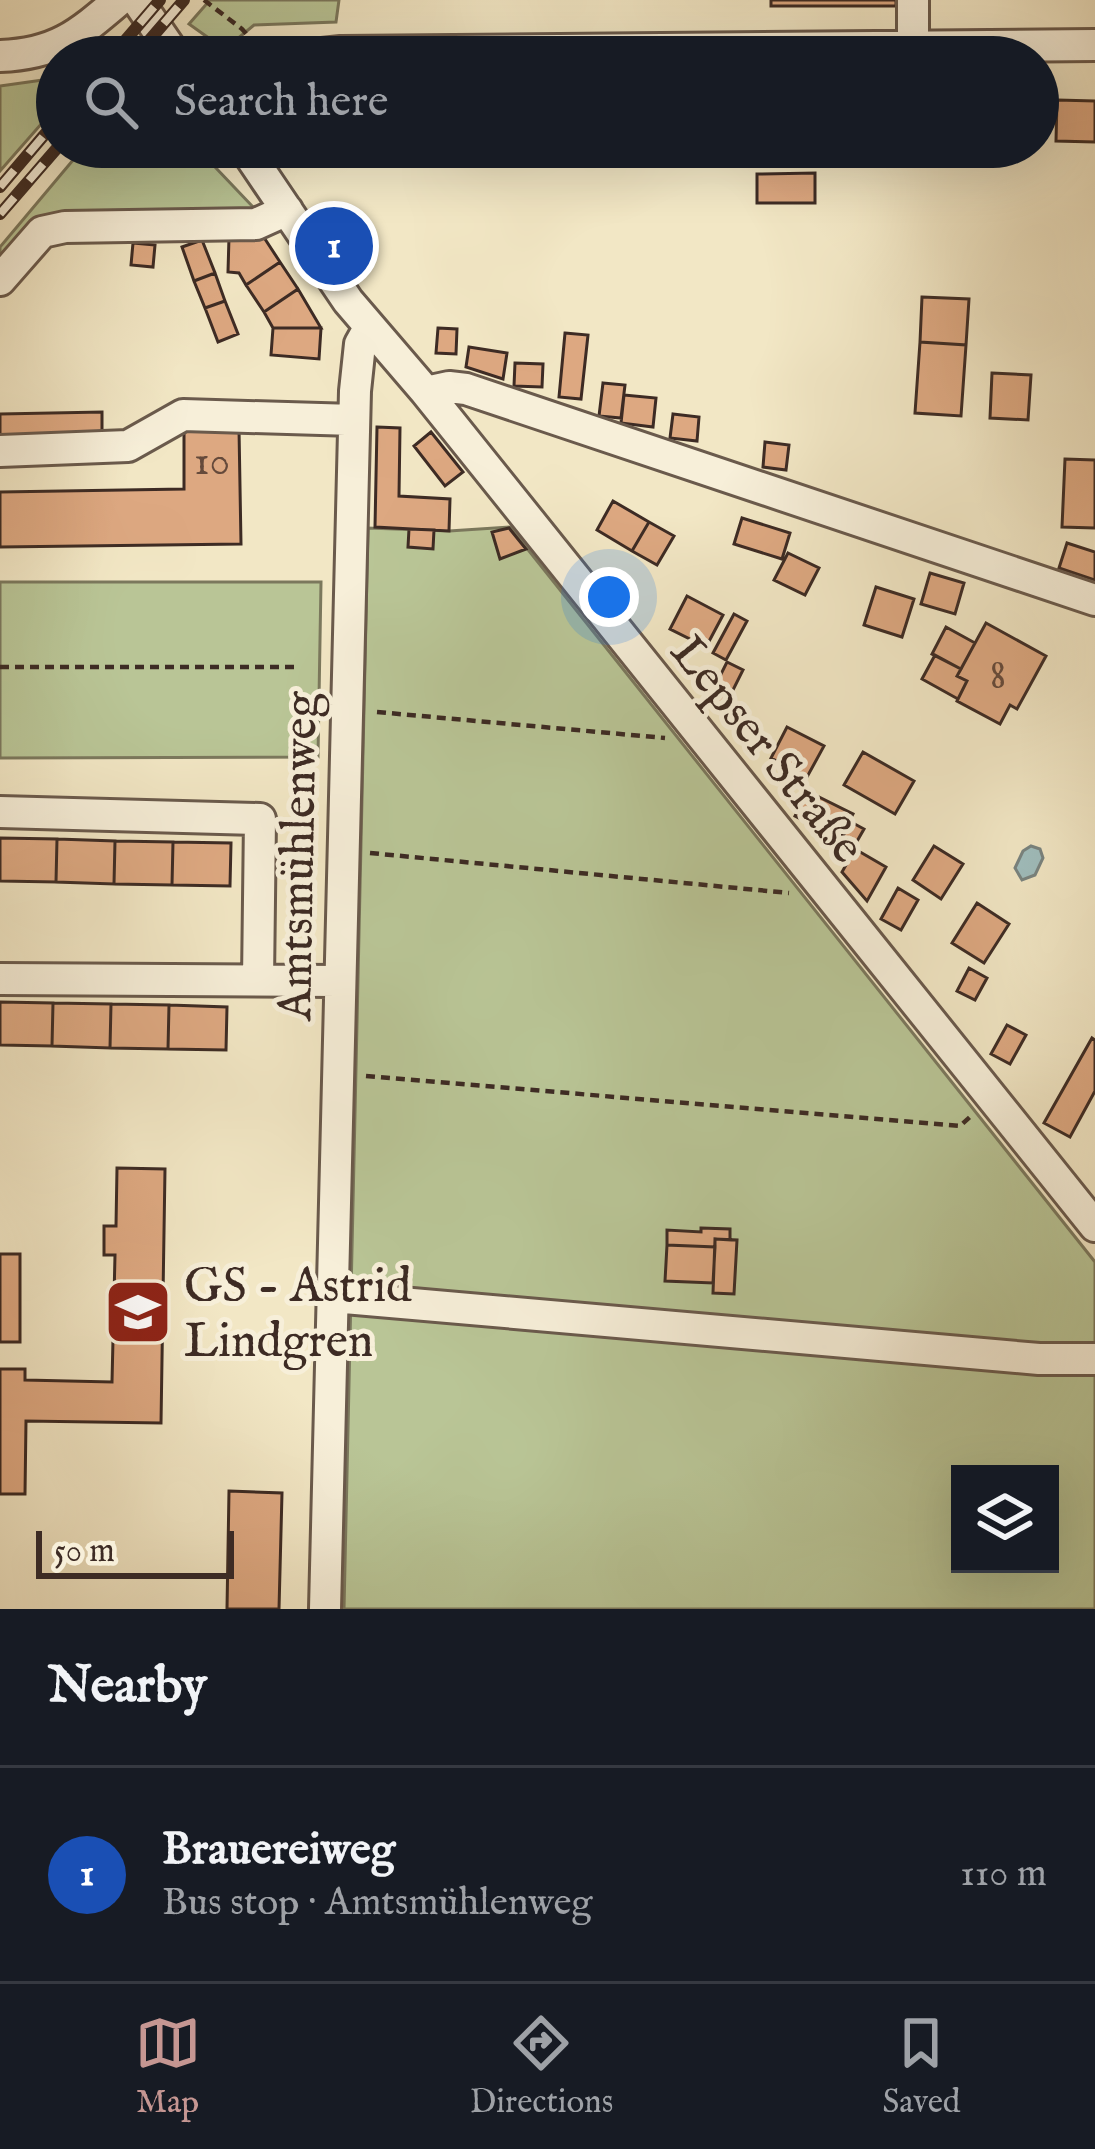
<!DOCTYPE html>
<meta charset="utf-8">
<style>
body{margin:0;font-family:"IM FELL English",serif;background:#242831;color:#f1f3f6}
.controls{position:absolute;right:36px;bottom:36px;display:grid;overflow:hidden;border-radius:0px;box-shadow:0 12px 48px #0002}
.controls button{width:108px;height:108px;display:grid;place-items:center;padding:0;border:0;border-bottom:3px solid #363941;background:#171b24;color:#f1f3f6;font:60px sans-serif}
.scale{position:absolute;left:36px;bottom:30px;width:198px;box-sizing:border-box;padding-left:12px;border:6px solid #3d2b24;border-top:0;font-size:33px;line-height:42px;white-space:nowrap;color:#3d2b24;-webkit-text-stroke:9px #f7efd9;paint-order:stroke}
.you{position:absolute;left:609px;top:597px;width:42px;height:42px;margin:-30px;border:9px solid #fff;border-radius:50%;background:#1a73e8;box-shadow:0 0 0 18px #1a73e833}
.badge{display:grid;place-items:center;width:78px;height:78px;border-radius:50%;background:#c59692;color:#fff;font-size:39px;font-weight:700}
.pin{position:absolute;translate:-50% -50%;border:6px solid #fff;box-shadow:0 3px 12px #0006}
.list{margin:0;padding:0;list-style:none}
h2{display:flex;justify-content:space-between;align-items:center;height:156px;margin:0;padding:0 48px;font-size:51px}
h2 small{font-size:39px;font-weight:400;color:#9ea1a6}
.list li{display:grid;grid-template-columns:78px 1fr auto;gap:36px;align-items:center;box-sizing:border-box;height:216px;padding:0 48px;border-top:3px solid #363941}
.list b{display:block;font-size:45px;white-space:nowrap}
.list p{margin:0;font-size:39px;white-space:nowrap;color:#9ea1a6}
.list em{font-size:39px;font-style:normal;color:#9ea1a6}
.icon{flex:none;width:66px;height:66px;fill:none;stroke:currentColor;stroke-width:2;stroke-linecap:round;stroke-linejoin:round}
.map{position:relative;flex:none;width:1095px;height:1609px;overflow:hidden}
.search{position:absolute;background:#171b24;box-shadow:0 12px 48px #0002;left:36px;right:36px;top:36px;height:132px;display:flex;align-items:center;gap:30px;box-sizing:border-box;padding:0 42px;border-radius:66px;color:#9ea1a6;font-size:45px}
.sheet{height:372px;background:#171b24}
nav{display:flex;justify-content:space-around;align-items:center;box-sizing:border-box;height:168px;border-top:3px solid #363941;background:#171b24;font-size:33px;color:#9ea1a6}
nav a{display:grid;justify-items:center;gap:6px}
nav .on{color:#c59692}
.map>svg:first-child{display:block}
.green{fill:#b9c596;stroke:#7b785d;stroke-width:3;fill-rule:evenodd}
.water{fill:#9fbebe;stroke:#788380;stroke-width:3}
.building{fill:#dda881;stroke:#3d2b24;stroke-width:3}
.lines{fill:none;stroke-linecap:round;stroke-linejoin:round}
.minor-casing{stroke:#6a5a4c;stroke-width:36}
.path{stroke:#3d2b24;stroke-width:4.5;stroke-dasharray:9 6;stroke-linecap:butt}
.minor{stroke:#f7efd9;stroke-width:30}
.rail-casing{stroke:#3d2b24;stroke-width:12}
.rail{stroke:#f7efd9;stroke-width:8;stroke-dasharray:22;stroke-linecap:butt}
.labels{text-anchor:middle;stroke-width:10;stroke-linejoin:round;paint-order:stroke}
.number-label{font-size:42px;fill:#654a3b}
.street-label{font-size:48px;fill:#3d2b24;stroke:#f7efd9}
.poi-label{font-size:48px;fill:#3d2b24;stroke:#f7efd9;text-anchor:start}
</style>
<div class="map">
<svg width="1095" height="1609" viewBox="0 0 1095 1609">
<rect width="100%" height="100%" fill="#f2e7c5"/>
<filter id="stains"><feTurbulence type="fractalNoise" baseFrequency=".00167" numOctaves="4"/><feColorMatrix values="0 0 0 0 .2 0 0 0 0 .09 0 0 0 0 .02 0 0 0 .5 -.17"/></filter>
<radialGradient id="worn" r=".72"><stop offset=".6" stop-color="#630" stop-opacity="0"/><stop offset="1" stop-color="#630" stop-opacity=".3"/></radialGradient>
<path class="green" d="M210 0H339L336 22 254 25 236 40 220 46 189 24Z
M57 78V106L0 171V86Z
M84 147H196L273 228 56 238 0 294V247Z
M510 527 1095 1262V1609H344L368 528 449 531ZM960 1474H1050V1564H960Z
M0 582H321L318 757 0 758Z"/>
<path class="water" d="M1031 846 1040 849 1043 858 1035 875 1022 880 1015 868 1023 851Z"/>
<path class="building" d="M771 0H896V6H771Z
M1057 100 1095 101V142L1056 141Z
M290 147H357L356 152 290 150Z
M815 173V203H757V174Z
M263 236 280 262 246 285 239 273 228 272 229 237Z
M202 240 215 273 194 281 182 247Z
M133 243 155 245 153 267 131 265Z
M280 262 298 289 264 312 246 285Z
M215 273 225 301 205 308 194 281Z
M298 289 321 328H273L264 312Z
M922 297 969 299 966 345 920 342Z
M225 301 238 334 218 342 205 308Z
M273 328H321L319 359 271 355Z
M438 328 457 329 456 354 436 353Z
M565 333 588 335 581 399 559 397Z
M920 342 966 345 961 416 915 413Z
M469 347 507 353 503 379 466 367Z
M515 363 543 364 542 387 514 386Z
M992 373 1031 375 1028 420 990 418Z
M603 383 625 385 621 418 599 416Z
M624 395 656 398 653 427 621 423Z
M102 412V442L0 444V414Z
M673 414 699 417 697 441 670 438Z
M377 427 400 428 399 496 450 499 449 531 375 527Z
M239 429 241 544 0 547V492L184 489V430Z
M431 432 463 472 445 486 414 446Z
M765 442 789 445 786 470 763 467Z
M1065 459 1095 460V528L1062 527Z
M613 501 649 522 632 551 597 530Z
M742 518 790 533 782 559 734 544Z
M649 522 674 536 657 565 632 551Z
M509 528 526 549 500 559 492 532Z
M409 529 434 530 433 549 408 547Z
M1067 543 1095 552V580L1059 568Z
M788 553 819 568 805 595 774 580Z
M930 573 964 583 955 614 921 604Z
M876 587 914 599 902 637 864 625Z
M687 596 723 615 706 647 670 629Z
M734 614 747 621 726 660 713 653Z
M986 623 1046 656 1017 709 1010 705 1000 724 957 701 967 681 957 676Z
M946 627 975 643 961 669 932 654Z
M935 655 961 669 957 676 967 681 958 699 922 679Z
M727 662 743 670 724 708 708 700Z
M787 727 824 746 807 777 771 758Z
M863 752 914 781 895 814 844 785Z
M807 791 853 814 840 839 795 816Z
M851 822 864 829 852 850 839 843Z
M0 838 57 839 56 882 0 881Z
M57 839 115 841 114 884 56 882Z
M115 841 173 842 172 885 114 884Z
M173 842 231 843 230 886 172 885Z
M934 846 963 864 941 899 913 880Z
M855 849 886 867 867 901 842 872Z
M898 888 918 900 901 930 881 919Z
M977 903 1009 924 984 963 952 943Z
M969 968 987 978 975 1000 957 991Z
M0 1002 53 1003 52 1046 0 1045Z
M53 1003 111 1004 110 1048 52 1046Z
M111 1004 169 1005 168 1049 110 1048Z
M169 1005 227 1007 226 1050 168 1049Z
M1007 1025 1026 1035 1010 1064 991 1054Z
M1092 1038 1095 1040V1091L1070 1137 1044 1123Z
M117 1168 165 1169 161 1423 26 1421 25 1494H0V1369H25V1380L112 1382 115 1255H104V1226H116Z
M701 1228 730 1229V1240L715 1239V1247L667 1245V1230L701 1232Z
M715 1239 737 1240 734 1294 713 1293Z
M667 1245 715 1247 713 1283 665 1281Z
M0 1254H20V1342H0Z
M229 1491 282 1493 279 1609H227Z"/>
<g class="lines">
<g class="minor-casing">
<path id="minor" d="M137 0 176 57
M913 0V48
M0 56C56 54 78 35 119 0
M294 57 341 52 1095 45
M244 147 348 301 426 392 1095 1226
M0 280 42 232 65 227 256 224 287 210
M426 392 449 387 466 389 1095 600
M0 451 128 446 183 415 354 420
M0 812 260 819 258 980
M0 979 338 981
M333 1297 1039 1359H1095
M325 1609 355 391 360 344 369 328"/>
</g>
<path class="path" d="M204 0 242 29 267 57
M0 667H300
M377 712 665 738
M370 853 789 893
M366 1076 960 1126 972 1115"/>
<use href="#minor" class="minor"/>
<g class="rail-casing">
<path id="rail" d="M111 57 160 0
M135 57 184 0
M0 187 57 120
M0 214 58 147"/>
</g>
<use href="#rail" class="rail"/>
</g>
<defs>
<g id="school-square" transform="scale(3.45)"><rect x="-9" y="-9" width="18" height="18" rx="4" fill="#8f2418" stroke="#f7efd9"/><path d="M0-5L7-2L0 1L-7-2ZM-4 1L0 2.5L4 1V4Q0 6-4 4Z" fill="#fff"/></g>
</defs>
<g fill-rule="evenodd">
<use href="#school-square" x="138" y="1312"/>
</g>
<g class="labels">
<g class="number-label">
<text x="212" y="474">10</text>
<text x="998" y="688">8</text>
</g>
<g class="street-label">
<text transform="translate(769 748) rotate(51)" y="17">Lepser Straße</text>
<text transform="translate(296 856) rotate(-89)" y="17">Amtsmühlenweg</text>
</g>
<g class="poi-label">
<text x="184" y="1301">GS - Astrid<tspan x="184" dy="55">Lindgren</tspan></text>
</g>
</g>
<rect width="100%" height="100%" filter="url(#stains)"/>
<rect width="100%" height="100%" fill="url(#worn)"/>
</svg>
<div class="controls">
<button><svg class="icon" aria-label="layers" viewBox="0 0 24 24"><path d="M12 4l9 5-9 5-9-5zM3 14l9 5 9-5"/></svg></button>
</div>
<div class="scale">50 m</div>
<div class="you"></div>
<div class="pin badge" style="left:334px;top:246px;background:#1a4fb4">1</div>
<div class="search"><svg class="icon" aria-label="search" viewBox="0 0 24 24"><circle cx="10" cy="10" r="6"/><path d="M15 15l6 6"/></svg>Search here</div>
</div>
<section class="sheet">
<h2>Nearby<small></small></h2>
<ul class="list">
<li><span class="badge" style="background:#1a4fb4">1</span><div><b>Brauereiweg</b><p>Bus stop · Amtsmühlenweg</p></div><em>110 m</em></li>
</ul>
</section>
<nav>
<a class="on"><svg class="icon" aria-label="map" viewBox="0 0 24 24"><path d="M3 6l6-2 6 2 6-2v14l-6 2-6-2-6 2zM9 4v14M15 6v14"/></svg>Map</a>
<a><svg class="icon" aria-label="directions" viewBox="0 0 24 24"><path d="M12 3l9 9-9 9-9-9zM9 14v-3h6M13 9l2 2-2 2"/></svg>Directions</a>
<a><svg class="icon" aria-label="saved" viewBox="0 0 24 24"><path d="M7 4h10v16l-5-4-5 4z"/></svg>Saved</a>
</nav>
